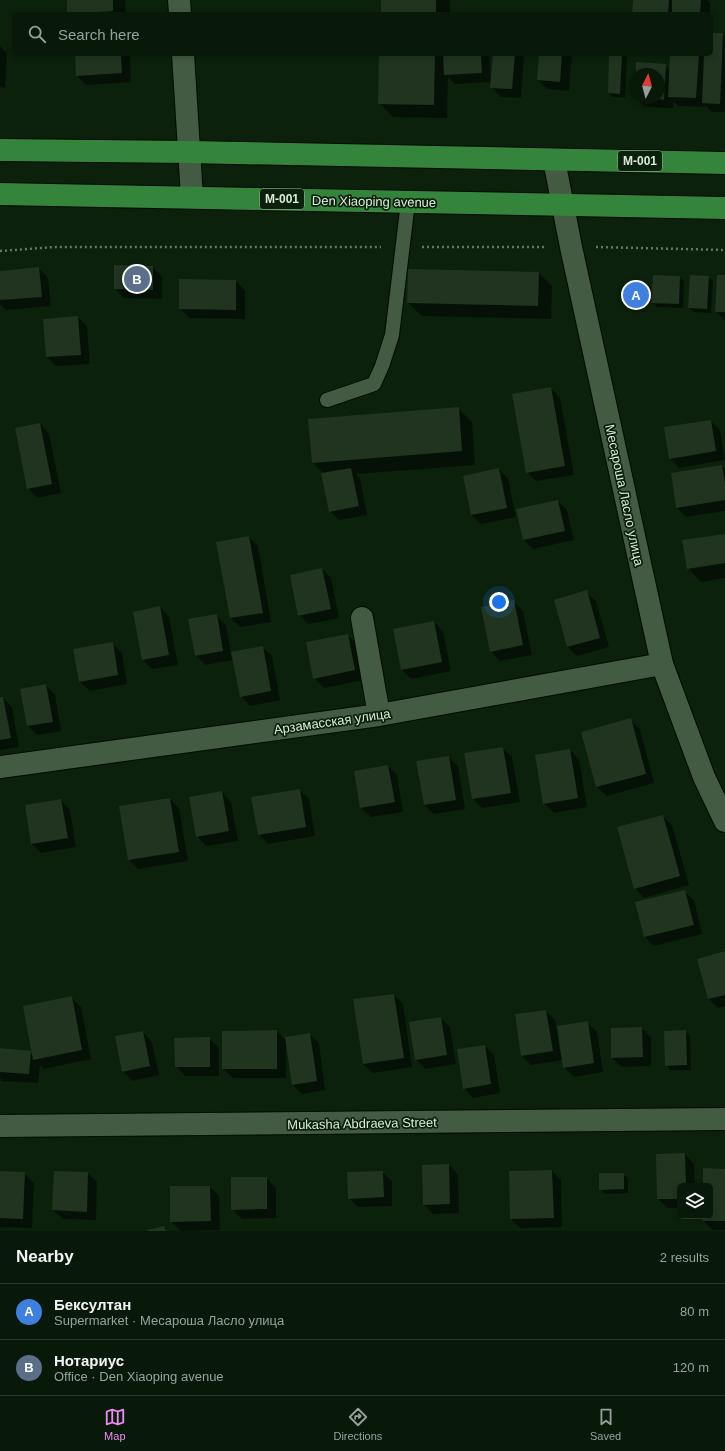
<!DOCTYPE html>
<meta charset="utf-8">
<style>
body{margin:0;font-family:Arial,sans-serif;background:#112212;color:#f1f3f6}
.controls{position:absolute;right:12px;bottom:12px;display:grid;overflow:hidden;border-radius:6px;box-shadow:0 2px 6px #0003}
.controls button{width:36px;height:36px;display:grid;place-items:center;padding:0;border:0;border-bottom:1px solid #29382a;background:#081909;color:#f1f3f6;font:20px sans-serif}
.compass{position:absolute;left:629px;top:68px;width:36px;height:36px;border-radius:50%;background:#081909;box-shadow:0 2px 6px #0003;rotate:6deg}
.you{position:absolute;left:499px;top:602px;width:14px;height:14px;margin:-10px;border:3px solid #fff;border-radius:50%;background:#1a73e8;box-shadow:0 0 0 6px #1a73e833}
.badge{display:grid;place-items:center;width:26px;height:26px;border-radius:50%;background:#f08bf6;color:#fff;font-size:13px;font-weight:700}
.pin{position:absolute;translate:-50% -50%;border:2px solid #fff;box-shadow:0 1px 4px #0006}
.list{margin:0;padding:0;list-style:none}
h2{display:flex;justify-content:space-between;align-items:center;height:52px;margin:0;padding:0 16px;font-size:17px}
h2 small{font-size:13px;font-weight:400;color:#98a09c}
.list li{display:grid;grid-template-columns:26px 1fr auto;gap:12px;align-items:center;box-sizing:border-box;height:56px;padding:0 16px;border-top:1px solid #29382a}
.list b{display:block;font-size:15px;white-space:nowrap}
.list p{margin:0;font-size:13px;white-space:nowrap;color:#98a09c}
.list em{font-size:13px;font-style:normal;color:#98a09c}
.icon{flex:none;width:22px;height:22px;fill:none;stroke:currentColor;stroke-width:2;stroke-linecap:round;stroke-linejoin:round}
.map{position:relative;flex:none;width:725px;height:1231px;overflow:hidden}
.search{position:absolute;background:#081909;box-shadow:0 2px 6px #0003;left:12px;right:12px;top:12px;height:44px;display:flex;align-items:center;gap:10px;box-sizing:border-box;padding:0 14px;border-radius:6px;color:#98a09c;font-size:15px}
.sheet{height:164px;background:#081909}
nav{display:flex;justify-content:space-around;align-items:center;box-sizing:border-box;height:56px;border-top:1px solid #29382a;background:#081909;font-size:11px;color:#98a09c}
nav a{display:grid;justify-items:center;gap:2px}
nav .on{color:#f08bf6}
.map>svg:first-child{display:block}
.shadow{fill:#0007}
.building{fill:#203420}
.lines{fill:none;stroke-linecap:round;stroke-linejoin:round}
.service-casing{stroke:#000a00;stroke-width:16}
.minor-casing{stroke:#000a00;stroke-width:24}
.tertiary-casing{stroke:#000a00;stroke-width:24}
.primary-casing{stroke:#000a00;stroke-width:24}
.path{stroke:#657765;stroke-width:2.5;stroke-dasharray:2 3;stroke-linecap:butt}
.service{stroke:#435b43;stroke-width:14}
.minor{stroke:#435b43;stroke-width:22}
.tertiary{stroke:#435b43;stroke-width:22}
.primary{stroke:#35843c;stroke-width:22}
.labels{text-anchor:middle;stroke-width:3.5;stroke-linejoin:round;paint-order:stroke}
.shield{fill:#0b210c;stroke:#9dae9e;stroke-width:1}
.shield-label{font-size:12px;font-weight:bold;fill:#dceadc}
.street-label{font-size:13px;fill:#dceadc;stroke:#0b210c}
</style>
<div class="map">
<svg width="725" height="1231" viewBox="0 0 725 1231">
<rect width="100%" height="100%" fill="#0b210c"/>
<path class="shadow" d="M68 0H125L126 14H69Z
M382 0H450V14H382Z
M634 0H707L710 3V14H633Z
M711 34H723L725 37V112H712L705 105V107L678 106 673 101V108L645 107 636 98H659V74H637L665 65 670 70 671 54H711Z
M0 46 7 53 5 88 0 87Z
M76 54H130L131 82 86 85 77 76Z
M380 54H489L491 79H492L494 54H521L524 57 521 98 501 97 491 87 492 82 455 84 448 77 447 118 393 117 379 103Z
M540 54H572L569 91 547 89 538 80Z
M610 54H625L627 56 625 98 613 97 609 93Z
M115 266 153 267 162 277V299L124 298 115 289Z
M39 268 48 278 51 306 6 310 0 304V272Z
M539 273 552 286 551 319 422 316 408 303Z
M725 276V320L716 312Z
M680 277 684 282 683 308 657 307 652 302Z
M708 277 713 281 711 313 694 312 689 308Z
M236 281 245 290V319L189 318 180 308Z
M78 317 87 326 90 364 56 366 47 357Z
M551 388 560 398 574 475 536 481 527 472Z
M458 408 472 422 475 465 356 474 360 478 367 515 339 520 330 511 324 474 313 463Z
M711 421 720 430 725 460 679 468 670 458Z
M40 424 49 434 61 493 38 498 28 488Z
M722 466 725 469V511L686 517 677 508Z
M499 469 508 479 516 517 481 524 471 515Z
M558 501 567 510 574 540 533 549 524 540Z
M725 535V578L701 582 688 568Z
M249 537 258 546 271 622 240 627 231 618Z
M322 569 331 578 339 618 309 624 299 615Z
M586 592 596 601 609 647 577 656 567 646Z
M514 602 523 611 532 655 500 661 491 652Z
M160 607 169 617 178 665 152 669 143 660Z
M216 615 226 625 232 660 205 665 196 655Z
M434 622 443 631 451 671 411 679 402 670 394 630Z
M347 635 357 644 363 680 324 688 314 678Z
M112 643 122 653 127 684 90 691 80 682Z
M262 647 272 656 280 700 250 706 241 696Z
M45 685 55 694 61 731 37 735 28 726 21 690Z
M0 698H3L12 707 19 747 0 750Z
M630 720 640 729 654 783 607 796 597 787 583 732Z
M503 748 512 757 520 802 482 808 473 799Z
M570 750 579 759 587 807 554 813 544 803Z
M448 757 458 766 465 809 434 814 424 805Z
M388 766 397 775 403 812 371 817 361 808 355 772Z
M300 790 309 799 315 836 268 844 259 834Z
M222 792 231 802 238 841 206 846 197 836Z
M170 799 179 808 188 861 138 869 129 860 120 807Z
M61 800 70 810 76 847 41 853 32 844 26 806Z
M663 816 672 825 689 885 644 898 635 888Z
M684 891 694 900 702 934 654 946 645 937Z
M725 952V1006L718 1008 709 999Z
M394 995 403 1004 412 1067 373 1073 363 1064Z
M71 997 81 1007 91 1059 44 1069 40 1065 38 1083 2 1081 0 1078V1049L30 1052 33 1055Z
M546 1011 555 1020 561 1056H563L587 1022 597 1032 603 1072 574 1077 564 1067 563 1060 531 1065 522 1056Z
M441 1018 450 1027 456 1064 425 1069 416 1059Z
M641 1028 651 1037V1066L622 1067 612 1058Z
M277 1031 287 1042 310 1034 319 1043 325 1090 302 1094 293 1085 287 1045 286 1046V1078H233L223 1069Z
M685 1031 690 1036 691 1070H670L666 1065Z
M143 1032 152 1042 159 1075 132 1081 123 1071Z
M209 1038 219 1048V1076H185L176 1066Z
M485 1046 494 1055 500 1093 473 1098 464 1088Z
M685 1154 694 1164 695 1186H680V1208H668L658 1199Z
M449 1165 458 1175 459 1213 433 1214 424 1204Z
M725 1170V1230H712L703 1220V1216H710V1186H704Z
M552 1171 561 1180 562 1227 520 1228 511 1219Z
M0 1172 24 1173 34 1183 32 1228 0 1227Z
M382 1172 392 1181V1206L358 1207 349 1198Z
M88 1173 97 1182 96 1220 63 1219 53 1210Z
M623 1174 628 1178V1193L605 1194 600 1189Z
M266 1178 276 1188V1218L242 1219 232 1209Z
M210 1187 219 1196 220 1230 181 1231 171 1221Z"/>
<path class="building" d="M67 0H113V11L67 14Z
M381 0H436V14H381Z
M633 0H669L668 14H632Z
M672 0H701L700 14H672Z
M479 12V14H466V13Z
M711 33H723L720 104 702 103 704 54H711Z
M75 54H121L122 73 76 76Z
M379 54H435L434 105 378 104Z
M443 54H481L482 73 444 75Z
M493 54H515L512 89 490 88Z
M539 54H562L560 82 537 80Z
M609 54H622L620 94 608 93Z
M670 54H699L696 98 668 97Z
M636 62 666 64 664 100 659 99V74H636Z
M114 265 153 266V290L114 289Z
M39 267 42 297 0 300V271Z
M408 269 539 272 538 306 407 303Z
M653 275 680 276 679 304 651 303Z
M690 275 709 276 707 309 688 308Z
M717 275H725V312H715Z
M179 279 236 280V310L179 309Z
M78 316 81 355 46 357 43 319Z
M551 387 565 466 526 473 512 394Z
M459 407 462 451 312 463 308 419Z
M711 420 716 451 669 459 664 427Z
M40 423 52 484 27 489 15 428Z
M722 465 725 483V500L676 508 671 473Z
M351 468 359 506 329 512 321 473Z
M499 468 507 508 471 515 463 476Z
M558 500 565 531 523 540 516 509Z
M725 534V563L687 569 682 540Z
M249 536 263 613 230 618 216 542Z
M322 568 331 609 298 616 290 575Z
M587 590 600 638 567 647 554 600Z
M514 600 523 645 490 652 481 607Z
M160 606 169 655 142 660 133 612Z
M217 614 223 651 195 656 188 619Z
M434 621 442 662 401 670 393 629Z
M348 634 355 670 313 679 306 642Z
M113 642 118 675 79 682 73 649Z
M263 646 271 691 240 697 231 652Z
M46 684 53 722 27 726 20 689Z
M0 697H3L11 738 0 740Z
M631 718 646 774 596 787 581 732Z
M503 747 511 793 472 799 464 753Z
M570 749 578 798 543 804 535 755Z
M449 756 456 800 424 805 416 761Z
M388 765 395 802 360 808 354 771Z
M300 789 306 827 258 835 251 797Z
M222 791 229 831 196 837 189 797Z
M170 798 179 852 128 860 119 806Z
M61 799 68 838 31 844 25 805Z
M663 815 680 876 634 889 617 827Z
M685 890 694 925 644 937 635 902Z
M725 951V995L708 999 697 959Z
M394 994 404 1058 363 1064 353 999Z
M72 996 82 1050 33 1060 23 1006Z
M546 1010 553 1051 521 1056 515 1014Z
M441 1017 447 1055 415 1060 409 1022Z
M588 1021 594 1063 563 1068 557 1026Z
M642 1027 643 1057 611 1058V1028Z
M277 1030V1069H222V1031Z
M686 1030 687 1065 665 1066 664 1031Z
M143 1031 150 1066 122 1072 115 1036Z
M310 1033 317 1081 292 1085 285 1037Z
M210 1037V1067H175L174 1038Z
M485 1045 491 1084 463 1089 457 1049Z
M0 1048 31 1051 29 1074 0 1072Z
M685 1153 686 1186H680V1199H657L656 1154Z
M449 1164 450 1204 423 1205 422 1165Z
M703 1168 725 1169V1221H702V1216H710V1186H703Z
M552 1170 554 1218 510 1219 509 1171Z
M0 1171 25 1172 23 1219 0 1218Z
M54 1171 88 1172 87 1212 52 1210Z
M383 1171 384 1197 348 1199 347 1172Z
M599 1173H624V1189L599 1190Z
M231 1177H267V1209L231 1210Z
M170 1186H210L211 1221 170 1222Z
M164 1226 166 1231H147V1230Z"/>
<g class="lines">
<g class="service-casing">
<path id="service" d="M327 400 374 384 382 366 392 335 408 202"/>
</g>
<g class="minor-casing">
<path id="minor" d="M362 618 379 715
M0 767 379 715 662 664
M0 1126 725 1119"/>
</g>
<g class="tertiary-casing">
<path id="tertiary" d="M179 0 180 14
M183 54 192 197
M554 160 571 247 662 664 704 777 725 821"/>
</g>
<g class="primary-casing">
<path id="primary" d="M0 150 189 152 725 163
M0 194C242 197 483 205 725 208"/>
</g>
<path class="path" d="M422 247H545
M596 247 725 250
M0 251 54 247H381"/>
<use href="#service" class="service"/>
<use href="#minor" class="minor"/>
<use href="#tertiary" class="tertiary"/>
<use href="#primary" class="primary"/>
</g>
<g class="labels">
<g class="shield">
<rect x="618" y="151" width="44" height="20" rx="3"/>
<rect x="260" y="189" width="44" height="20" rx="3"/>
</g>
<g class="shield-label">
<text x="640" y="165">M-001</text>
<text x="282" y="203">M-001</text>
</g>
<g class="street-label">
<text transform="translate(374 201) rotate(1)" y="5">Den Xiaoping avenue</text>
<text transform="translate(625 495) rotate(78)" y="5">Месароша Ласло улица</text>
<text transform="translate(332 721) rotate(-8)" y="5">Арзамасская улица</text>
<text transform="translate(362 1123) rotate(-1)" y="5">Mukasha Abdraeva Street</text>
</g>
</g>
</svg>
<div class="controls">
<button><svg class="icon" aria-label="layers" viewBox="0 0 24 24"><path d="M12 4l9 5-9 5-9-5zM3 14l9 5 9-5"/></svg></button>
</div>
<svg class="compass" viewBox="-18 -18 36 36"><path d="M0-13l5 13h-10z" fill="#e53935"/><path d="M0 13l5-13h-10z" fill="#98a09c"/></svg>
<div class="you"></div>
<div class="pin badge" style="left:636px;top:295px;background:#3f7fe0">A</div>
<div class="pin badge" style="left:137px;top:279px;background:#5c6f8a">B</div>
<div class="search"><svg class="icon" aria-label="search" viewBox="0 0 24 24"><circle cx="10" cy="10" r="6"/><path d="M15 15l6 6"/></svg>Search here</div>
</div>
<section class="sheet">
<h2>Nearby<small>2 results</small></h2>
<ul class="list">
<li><span class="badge" style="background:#3f7fe0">A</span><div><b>Бексултан</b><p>Supermarket · Месароша Ласло улица</p></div><em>80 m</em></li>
<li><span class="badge" style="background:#5c6f8a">B</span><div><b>Нотариус</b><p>Office · Den Xiaoping avenue</p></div><em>120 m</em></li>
</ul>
</section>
<nav>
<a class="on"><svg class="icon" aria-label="map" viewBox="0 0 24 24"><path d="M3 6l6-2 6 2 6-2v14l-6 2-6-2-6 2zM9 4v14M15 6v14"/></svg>Map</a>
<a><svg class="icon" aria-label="directions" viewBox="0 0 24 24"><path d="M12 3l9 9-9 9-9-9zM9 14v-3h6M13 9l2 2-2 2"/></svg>Directions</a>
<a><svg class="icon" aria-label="saved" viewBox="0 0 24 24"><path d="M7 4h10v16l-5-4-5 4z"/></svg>Saved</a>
</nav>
